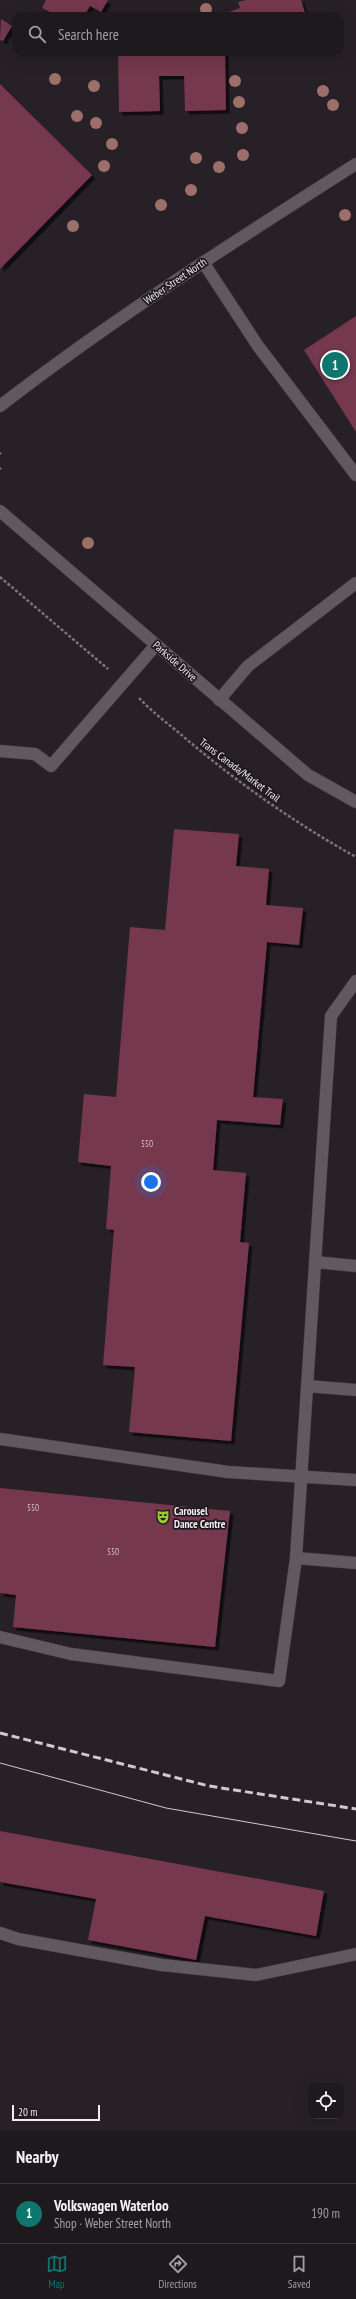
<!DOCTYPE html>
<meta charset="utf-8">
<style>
body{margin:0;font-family:"PT Sans Narrow",sans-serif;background:#252226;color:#f1f3f6}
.controls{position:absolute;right:12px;bottom:12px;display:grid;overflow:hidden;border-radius:8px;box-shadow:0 4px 16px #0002}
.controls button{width:36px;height:36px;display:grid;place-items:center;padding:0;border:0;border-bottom:1px solid #3b383b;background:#1d191d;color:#f1f3f6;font:20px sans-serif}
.scale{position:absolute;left:12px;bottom:10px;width:88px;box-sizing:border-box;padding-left:4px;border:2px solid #f2eef2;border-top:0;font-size:11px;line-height:14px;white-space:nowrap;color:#f2eef2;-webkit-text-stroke:3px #1e181d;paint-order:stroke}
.you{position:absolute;left:151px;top:1182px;width:14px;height:14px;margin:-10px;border:3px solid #fff;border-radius:50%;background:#1a73e8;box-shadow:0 0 0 6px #1a73e833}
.badge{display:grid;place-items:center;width:26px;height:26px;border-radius:50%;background:#0f766e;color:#fff;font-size:13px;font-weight:700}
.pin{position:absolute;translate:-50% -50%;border:2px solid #fff;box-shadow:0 1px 4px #0006}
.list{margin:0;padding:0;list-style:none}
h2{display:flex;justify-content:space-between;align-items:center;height:52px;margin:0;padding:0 16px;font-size:17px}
h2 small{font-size:13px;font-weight:400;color:#a0a0a4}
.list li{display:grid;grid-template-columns:26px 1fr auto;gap:12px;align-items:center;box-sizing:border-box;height:60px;padding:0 16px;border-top:1px solid #3b383b}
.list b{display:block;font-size:15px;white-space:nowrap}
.list p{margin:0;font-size:13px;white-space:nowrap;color:#a0a0a4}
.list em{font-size:13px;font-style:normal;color:#a0a0a4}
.icon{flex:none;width:22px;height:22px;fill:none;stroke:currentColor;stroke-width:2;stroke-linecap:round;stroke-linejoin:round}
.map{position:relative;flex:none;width:356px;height:2131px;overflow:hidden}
.search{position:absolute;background:#1d191d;box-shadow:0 4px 16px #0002;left:12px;right:12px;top:12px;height:44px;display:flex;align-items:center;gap:10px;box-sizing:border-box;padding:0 14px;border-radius:12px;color:#a0a0a4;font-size:15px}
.sheet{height:112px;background:#1d191d}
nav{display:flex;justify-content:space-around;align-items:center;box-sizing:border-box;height:56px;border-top:1px solid #3b383b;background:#1d191d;font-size:11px;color:#a0a0a4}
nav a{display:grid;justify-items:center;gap:2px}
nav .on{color:#0f766e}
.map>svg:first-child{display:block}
.building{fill:#75374d;filter:url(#shadow)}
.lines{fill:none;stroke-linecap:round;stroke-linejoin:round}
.lane-casing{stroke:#423c42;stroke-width:13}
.secondary-casing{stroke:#423c42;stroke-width:13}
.path{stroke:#7b767b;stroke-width:2.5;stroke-dasharray:3 2;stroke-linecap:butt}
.lane{stroke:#615960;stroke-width:12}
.secondary{stroke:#615960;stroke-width:12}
.tram{stroke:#cfcacf;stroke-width:1}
.rail{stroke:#cfcacf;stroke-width:3;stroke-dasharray:8 4;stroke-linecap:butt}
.tree{fill:#9d6f6a}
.labels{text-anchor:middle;stroke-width:3.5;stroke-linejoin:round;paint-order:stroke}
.number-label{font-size:9px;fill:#d3c0c9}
.street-label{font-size:11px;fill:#f2eef2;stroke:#1e181d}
.poi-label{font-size:11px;font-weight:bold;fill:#f2eef2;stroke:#1e181d;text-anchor:start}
</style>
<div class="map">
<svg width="356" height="2131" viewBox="0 0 356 2131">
<defs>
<filter id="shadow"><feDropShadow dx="3.5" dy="3.5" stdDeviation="0" flood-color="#0009"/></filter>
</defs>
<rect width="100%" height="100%" fill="#272127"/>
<path class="building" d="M46 0H108L101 12 90 6 84 16H58L42 8Z
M246 0H301L306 16H230L229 12 240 8 238 2Z
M1 19 12 26 3 41 0 40Z
M118 52H225L226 110 185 111 184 76H159L160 111 119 112Z
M0 84 92 175 0 269Z
M356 316V432L304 350Z
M174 829 239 834 236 866 269 869 266 905 303 908 299 945 267 942 253 1097 283 1099 280 1125 217 1120 213 1170 246 1173 240 1242 249 1243 231 1441 129 1432 135 1367 103 1365 114 1230 106 1229 111 1166 78 1162 84 1094 116 1097 130 927 165 930Z
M0 1488 230 1511 215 1647 13 1627 16 1595 0 1593Z
M0 1831 324 1891 316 1936 205 1916 196 1960 88 1940 96 1899 0 1882Z"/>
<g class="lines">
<g class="lane-casing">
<path id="lane" d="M203 262 258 346 356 475
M219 700 248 666 356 583
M0 751 35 754 51 766 156 645
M315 1262 356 1266
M307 1386 356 1390
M0 1439 228 1472 356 1480
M296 1558 356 1563
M0 1637 71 1654 279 1681 296 1558 331 1016 356 981
M0 1933 18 1939 162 1965 256 1975 356 1954"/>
</g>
<g class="secondary-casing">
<path id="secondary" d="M0 406C114 318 235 241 356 164
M0 511 308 775 356 802"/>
</g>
<path class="path" d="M0 453 1 454
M0 469 1 468
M0 577 108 669
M139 698C153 713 170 725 185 738 238 783 295 823 356 857"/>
<use href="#lane" class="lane"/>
<use href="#secondary" class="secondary"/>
<path class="tram" d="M0 1763 166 1808 356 1841"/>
<path class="rail" d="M0 1733 209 1786 356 1809"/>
</g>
<g class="tree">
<circle cx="206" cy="9" r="6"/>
<circle cx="55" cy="79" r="6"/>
<circle cx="235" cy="81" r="6"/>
<circle cx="94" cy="86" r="6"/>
<circle cx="323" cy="91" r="6"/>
<circle cx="239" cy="102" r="6"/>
<circle cx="333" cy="105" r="6"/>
<circle cx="77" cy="116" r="6"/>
<circle cx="96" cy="123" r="6"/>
<circle cx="242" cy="128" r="6"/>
<circle cx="112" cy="144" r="6"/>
<circle cx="243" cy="155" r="6"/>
<circle cx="196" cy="158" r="6"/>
<circle cx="104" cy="166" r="6"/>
<circle cx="219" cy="167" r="6"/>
<circle cx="191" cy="190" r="6"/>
<circle cx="161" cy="205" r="6"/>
<circle cx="345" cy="215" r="6"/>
<circle cx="73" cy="226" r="6"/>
<circle cx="88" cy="543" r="6"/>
</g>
<defs>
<g id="theatre-bare" transform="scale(1.08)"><path d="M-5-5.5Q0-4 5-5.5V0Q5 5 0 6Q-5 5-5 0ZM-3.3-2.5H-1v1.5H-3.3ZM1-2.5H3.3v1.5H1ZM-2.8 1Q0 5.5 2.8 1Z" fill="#9dca2f" stroke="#1e181d" stroke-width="2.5" paint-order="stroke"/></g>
</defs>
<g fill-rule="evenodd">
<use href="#theatre-bare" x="163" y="1517"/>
</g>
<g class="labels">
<g class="number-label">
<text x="147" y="1147">550</text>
<text x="33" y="1511">550</text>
<text x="113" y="1555">550</text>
</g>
<g class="street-label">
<text transform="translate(175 281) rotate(-34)" y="4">Weber Street North</text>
<text transform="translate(175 661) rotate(41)" y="4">Parkside Drive</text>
<text transform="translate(240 770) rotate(37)" y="4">Trans Canada/Market Trail</text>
</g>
<g class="poi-label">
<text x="174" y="1515">Carousel<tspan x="174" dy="13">Dance Centre</tspan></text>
</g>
</g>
</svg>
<div class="controls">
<button><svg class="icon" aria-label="locate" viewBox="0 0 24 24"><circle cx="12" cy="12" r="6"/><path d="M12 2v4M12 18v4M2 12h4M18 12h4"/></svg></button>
</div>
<div class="scale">20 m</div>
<div class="you"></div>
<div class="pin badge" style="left:335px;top:365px">1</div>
<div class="search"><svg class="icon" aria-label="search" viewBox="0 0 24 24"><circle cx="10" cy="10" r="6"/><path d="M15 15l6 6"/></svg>Search here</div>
</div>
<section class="sheet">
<h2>Nearby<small></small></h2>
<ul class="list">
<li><span class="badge">1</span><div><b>Volkswagen Waterloo</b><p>Shop · Weber Street North</p></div><em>190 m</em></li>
</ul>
</section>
<nav>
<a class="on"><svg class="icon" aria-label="map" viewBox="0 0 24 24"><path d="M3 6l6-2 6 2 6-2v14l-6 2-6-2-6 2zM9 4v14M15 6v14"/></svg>Map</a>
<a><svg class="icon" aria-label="directions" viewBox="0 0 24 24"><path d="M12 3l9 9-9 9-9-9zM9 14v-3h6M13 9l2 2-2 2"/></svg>Directions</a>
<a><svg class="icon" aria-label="saved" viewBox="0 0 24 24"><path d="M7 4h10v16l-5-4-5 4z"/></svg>Saved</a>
</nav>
